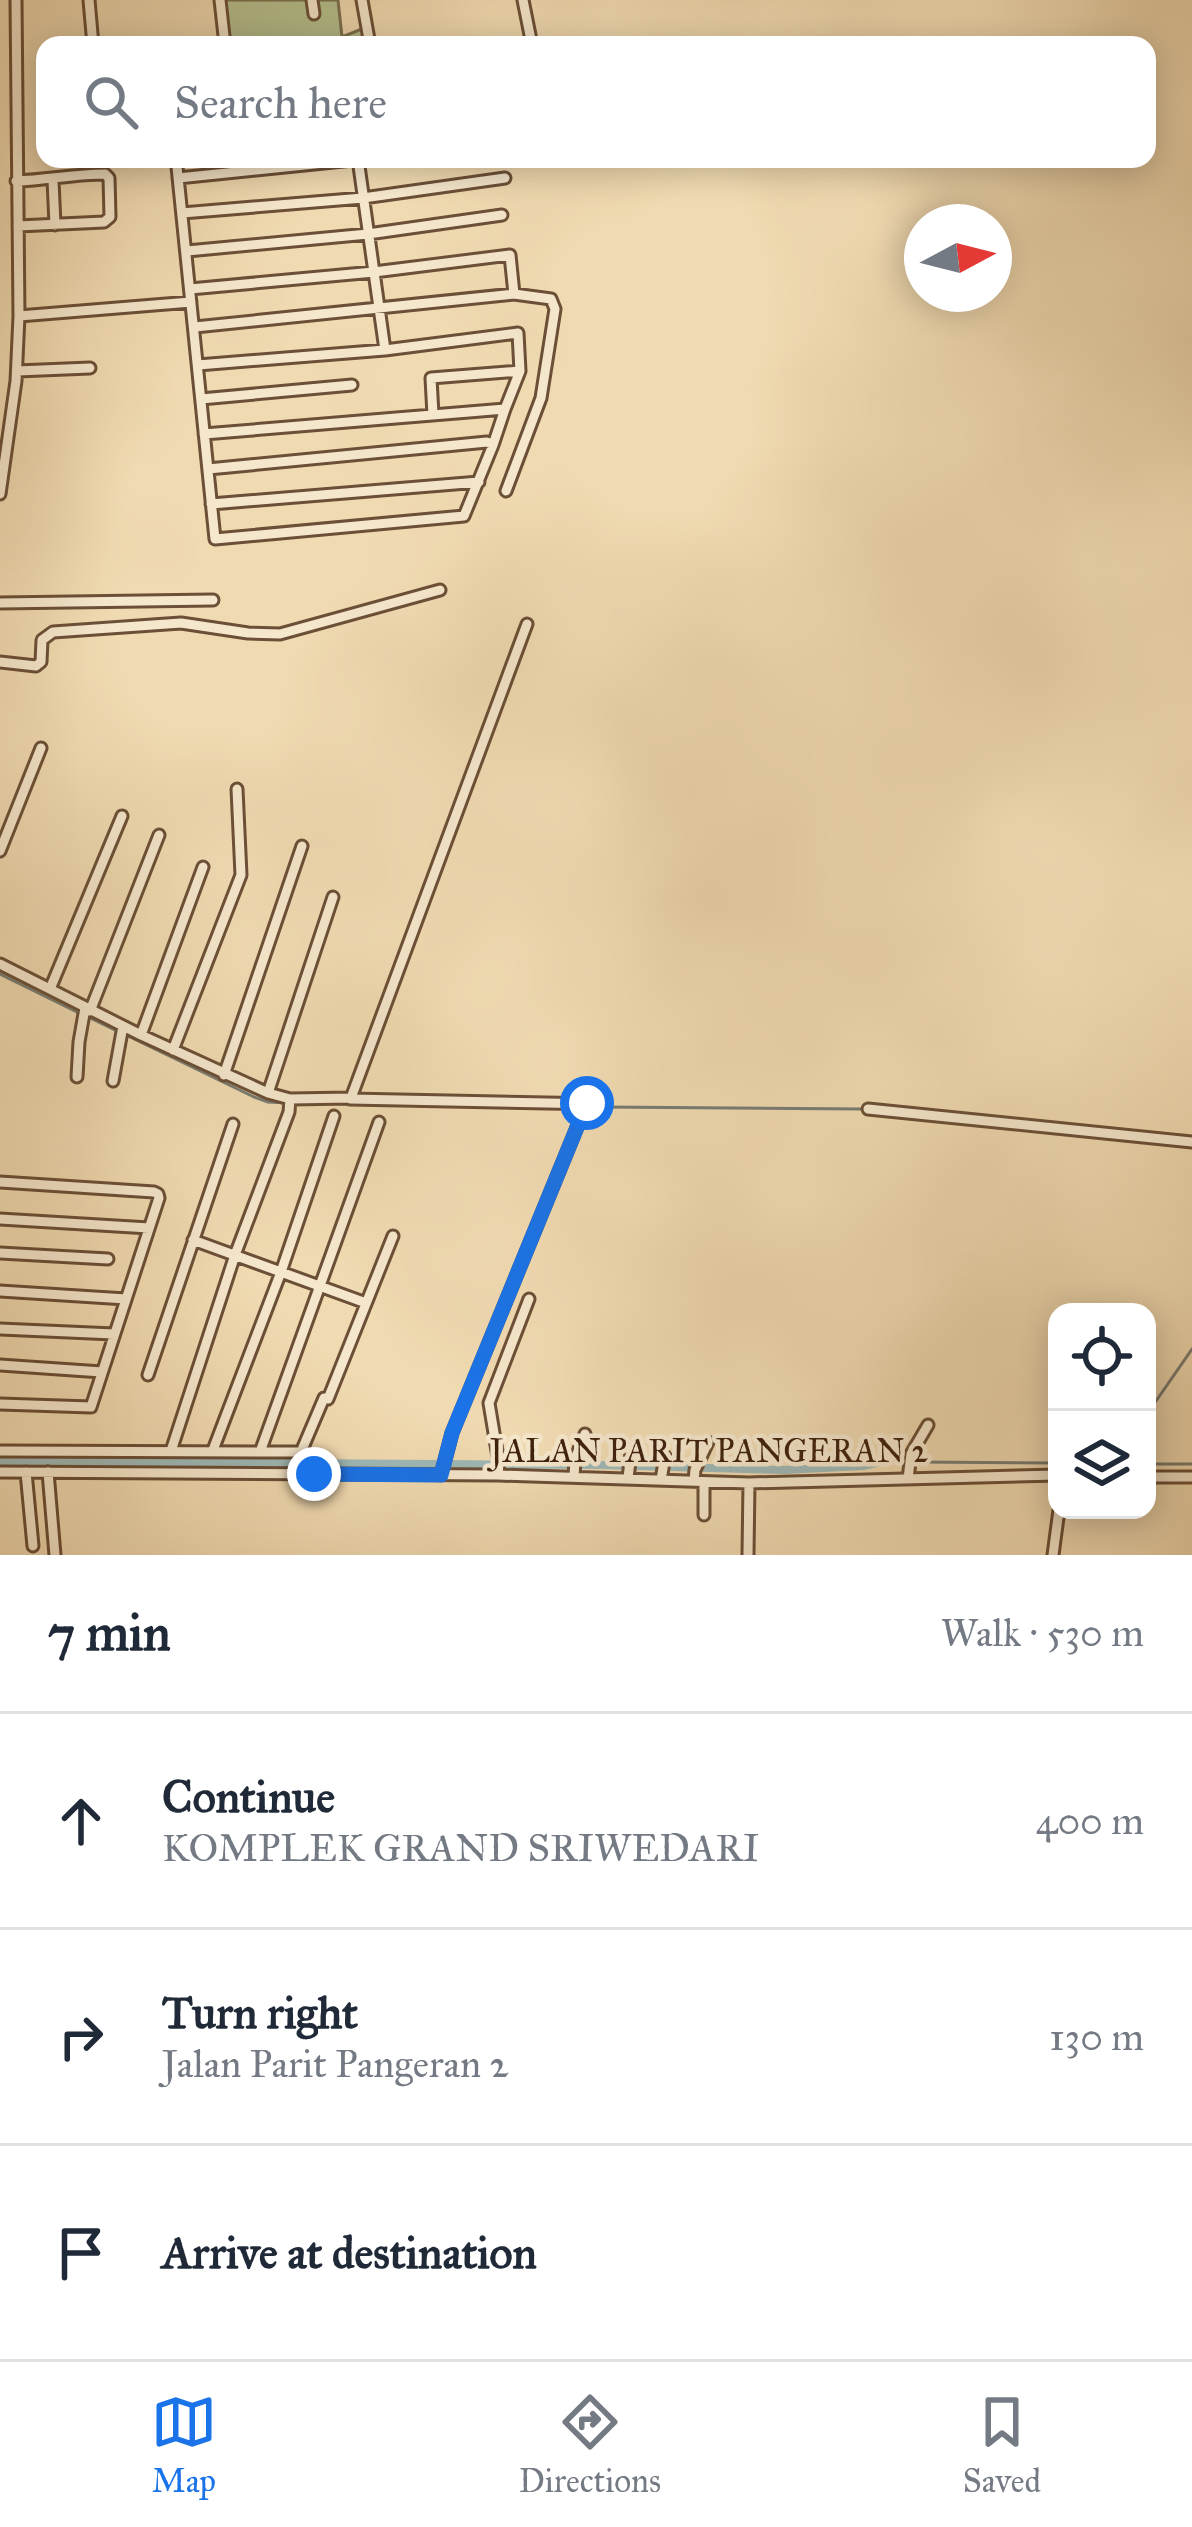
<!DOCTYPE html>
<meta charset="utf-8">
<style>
body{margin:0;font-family:"IM FELL Great Primer",serif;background:#f6f6f7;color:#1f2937}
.controls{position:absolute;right:36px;bottom:36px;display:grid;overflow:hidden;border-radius:24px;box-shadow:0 6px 30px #0003}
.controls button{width:108px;height:108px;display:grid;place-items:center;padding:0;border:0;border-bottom:3px solid #e0e1e3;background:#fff;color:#1f2937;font:60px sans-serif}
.compass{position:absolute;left:904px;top:204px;width:108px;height:108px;border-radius:50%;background:#fff;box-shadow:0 6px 30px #0003;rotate:83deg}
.stop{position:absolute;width:36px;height:36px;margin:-27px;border:9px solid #1a73e8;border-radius:50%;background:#fff}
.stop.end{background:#1a73e8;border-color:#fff;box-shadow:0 3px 12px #0008}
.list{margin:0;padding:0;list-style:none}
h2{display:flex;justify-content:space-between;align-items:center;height:156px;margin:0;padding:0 48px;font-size:51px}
h2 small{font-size:39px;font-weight:400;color:#747a83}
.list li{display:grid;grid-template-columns:78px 1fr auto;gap:36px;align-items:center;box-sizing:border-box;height:216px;padding:0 48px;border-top:3px solid #e0e1e3}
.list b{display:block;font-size:45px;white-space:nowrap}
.list p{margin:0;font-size:39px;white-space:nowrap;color:#747a83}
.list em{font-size:39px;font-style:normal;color:#747a83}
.icon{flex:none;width:66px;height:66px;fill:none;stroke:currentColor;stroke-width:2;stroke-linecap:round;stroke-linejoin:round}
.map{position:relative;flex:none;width:1192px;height:1555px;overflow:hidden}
.search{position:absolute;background:#fff;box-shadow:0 6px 30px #0003;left:36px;right:36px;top:36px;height:132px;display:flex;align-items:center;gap:30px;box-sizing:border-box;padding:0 42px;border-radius:24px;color:#747a83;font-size:45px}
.sheet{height:804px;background:#fff}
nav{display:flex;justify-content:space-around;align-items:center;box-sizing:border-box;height:168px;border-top:3px solid #e0e1e3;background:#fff;font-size:33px;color:#747a83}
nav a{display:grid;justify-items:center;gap:6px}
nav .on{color:#1a73e8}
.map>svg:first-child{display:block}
.green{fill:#b5c08f;stroke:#7a704e;stroke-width:3}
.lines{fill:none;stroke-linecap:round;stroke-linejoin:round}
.stream{stroke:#787c72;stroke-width:3}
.canal{stroke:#9eb8b6;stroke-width:8}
.minor-casing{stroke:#6b4f36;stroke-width:15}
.minor{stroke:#f5e7cc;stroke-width:9}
.route{stroke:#1a73e8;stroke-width:15}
.labels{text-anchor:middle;stroke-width:9;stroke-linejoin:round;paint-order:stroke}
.street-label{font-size:33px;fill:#3f210d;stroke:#f5e7cc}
</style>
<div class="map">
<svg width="1192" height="1555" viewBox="0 0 1192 1555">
<rect width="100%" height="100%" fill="#f0dab1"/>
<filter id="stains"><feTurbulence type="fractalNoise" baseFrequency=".00167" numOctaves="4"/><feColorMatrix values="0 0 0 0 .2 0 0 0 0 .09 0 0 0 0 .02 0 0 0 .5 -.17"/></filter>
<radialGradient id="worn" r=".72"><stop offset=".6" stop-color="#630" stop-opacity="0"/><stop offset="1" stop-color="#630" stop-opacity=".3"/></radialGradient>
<path class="green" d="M221 0H338L342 37 364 28 367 45H225Z"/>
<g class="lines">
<path class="stream" d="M0 974 79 1013
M88 1017 117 1031
M126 1035 254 1097 268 1102 287 1103
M303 1103 485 1106
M603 1107 863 1109
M1147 1414 1192 1349
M917 1462 1057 1463
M1147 1464H1192"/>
<path class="canal" d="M0 1461 599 1465 785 1470 863 1466 898 1458 917 1462"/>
<g class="minor-casing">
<path id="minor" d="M89 0 93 45
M220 0 225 45
M312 0 314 14
M362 0 370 45
M523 0 532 45
M358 159 385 350 518 333 520 371
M177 167 215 539 464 516 493 445 487 442 208 469
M178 178 363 159
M53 180 55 225
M16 181C47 180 75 174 105 174L109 178 110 217 104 222 18 226
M182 213 363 198 505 178
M187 251 368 234 502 215
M190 289 374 272 510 255 514 294
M19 316 191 302
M195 327 514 294 551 299 555 309 541 398 506 491
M198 365 385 350
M17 371 90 368
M201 399 352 385
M433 415 431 378 520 371 505 409
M204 434 505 409 493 445
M0 494 16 381 19 316 16 0
M211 504 479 482
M0 603 213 600
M0 662 36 666 41 662 42 640 53 632 181 623 248 633 280 634 440 590
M0 851 41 748
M0 964 141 1035 268 1093 290 1099 351 1098 527 624
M50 989 122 816
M90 1011 159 835
M141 1035 203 867
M173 1050 241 875 237 789
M224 1075 302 846
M77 1077 79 1042 85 1008
M113 1081 123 1026
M268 1093 333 897
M350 1099 599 1104
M868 1109 1192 1142
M0 1182 154 1192 158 1194 159 1198 91 1407 0 1404
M0 1219 149 1228
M193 1240 366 1303
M0 1253 108 1259
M0 1291 126 1299
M0 1329 114 1334
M0 1365 102 1372
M148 1375 233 1124
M213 1450 281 1272 334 1116
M0 1451 260 1452 379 1122
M171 1451 235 1255 289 1112 290 1099
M260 1452H301L324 1398 328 1399 393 1236
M0 1472 498 1475 749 1483 1057 1475
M26 1472 33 1546
M48 1472 55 1555
M441 1475 452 1433 587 1103
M498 1475 499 1463 489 1403 529 1299
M574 1477 575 1459 585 1434
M1147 1477H1192
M628 1478 631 1453
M908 1479 911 1454 928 1425
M661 1480 665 1456
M694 1481 695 1470 708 1442
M704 1482V1515
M748 1555 749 1483
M1053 1555 1059 1510"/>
</g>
<use href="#minor" class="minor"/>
</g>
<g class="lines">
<path class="route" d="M314 1474 441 1475 452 1433 587 1103"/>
</g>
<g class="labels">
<g class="street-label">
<text x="709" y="1462">JALAN PARIT PANGERAN 2</text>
</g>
</g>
<rect width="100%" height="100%" filter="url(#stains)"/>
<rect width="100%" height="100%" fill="url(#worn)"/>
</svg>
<div class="controls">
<button><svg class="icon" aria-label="locate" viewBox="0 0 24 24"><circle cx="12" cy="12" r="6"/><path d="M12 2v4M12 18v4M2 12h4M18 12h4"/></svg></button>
<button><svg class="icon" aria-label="layers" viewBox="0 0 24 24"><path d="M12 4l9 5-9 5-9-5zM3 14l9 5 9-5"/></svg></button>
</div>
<svg class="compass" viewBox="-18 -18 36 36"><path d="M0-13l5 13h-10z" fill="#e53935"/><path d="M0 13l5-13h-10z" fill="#747a83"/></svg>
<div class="stop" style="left:587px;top:1103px"></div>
<div class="stop end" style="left:314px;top:1474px"></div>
<div class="search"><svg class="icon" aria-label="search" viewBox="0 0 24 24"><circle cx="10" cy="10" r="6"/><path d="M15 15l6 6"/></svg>Search here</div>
</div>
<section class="sheet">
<h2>7 min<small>Walk · 530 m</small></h2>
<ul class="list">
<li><svg class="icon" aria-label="ahead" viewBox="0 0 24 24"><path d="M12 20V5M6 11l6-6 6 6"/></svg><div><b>Continue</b><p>KOMPLEK GRAND SRIWEDARI</p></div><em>400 m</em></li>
<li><svg class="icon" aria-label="right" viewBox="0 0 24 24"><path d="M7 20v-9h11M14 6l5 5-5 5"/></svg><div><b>Turn right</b><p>Jalan Parit Pangeran 2</p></div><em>130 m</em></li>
<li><svg class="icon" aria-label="arrive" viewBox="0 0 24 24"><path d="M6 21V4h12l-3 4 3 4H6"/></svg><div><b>Arrive at destination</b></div></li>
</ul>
</section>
<nav>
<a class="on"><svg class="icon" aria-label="map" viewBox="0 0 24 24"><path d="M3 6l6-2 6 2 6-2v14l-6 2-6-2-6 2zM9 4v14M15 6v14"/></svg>Map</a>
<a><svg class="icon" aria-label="directions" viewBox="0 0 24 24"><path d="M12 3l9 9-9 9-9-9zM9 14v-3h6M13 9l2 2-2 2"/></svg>Directions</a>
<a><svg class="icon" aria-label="saved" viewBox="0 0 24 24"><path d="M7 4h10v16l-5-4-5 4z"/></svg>Saved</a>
</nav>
